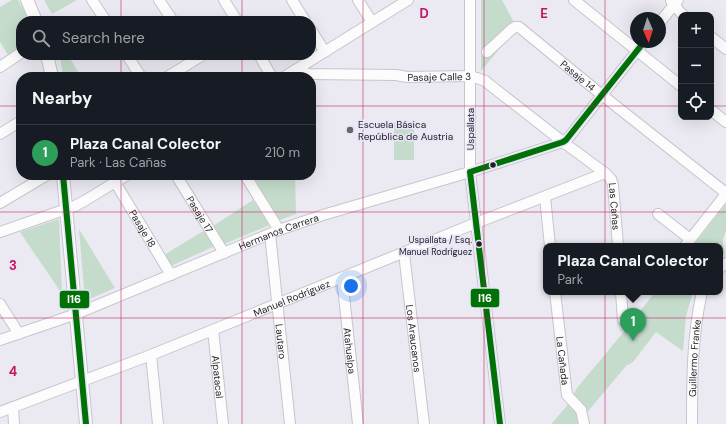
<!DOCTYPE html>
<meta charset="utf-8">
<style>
body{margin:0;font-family:"DM Sans",sans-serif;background:#242831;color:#f1f3f6}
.controls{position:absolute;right:12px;top:12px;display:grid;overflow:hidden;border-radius:8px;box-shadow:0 4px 16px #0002}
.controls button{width:36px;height:36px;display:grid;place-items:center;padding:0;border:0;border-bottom:1px solid #363941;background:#171b24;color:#f1f3f6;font:20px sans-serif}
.compass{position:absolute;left:630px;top:12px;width:36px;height:36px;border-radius:50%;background:#171b24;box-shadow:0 4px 16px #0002;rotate:177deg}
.you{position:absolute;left:351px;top:286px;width:14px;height:14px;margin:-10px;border:3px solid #fff;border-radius:50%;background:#1a73e8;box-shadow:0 0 0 6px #1a73e833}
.badge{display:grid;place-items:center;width:26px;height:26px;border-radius:50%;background:#7c3aed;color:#fff;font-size:13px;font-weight:700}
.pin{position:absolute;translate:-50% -33px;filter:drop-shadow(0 1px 2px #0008)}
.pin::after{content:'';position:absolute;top:21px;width:14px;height:12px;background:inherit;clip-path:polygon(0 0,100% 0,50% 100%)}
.popup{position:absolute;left:543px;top:243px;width:180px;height:52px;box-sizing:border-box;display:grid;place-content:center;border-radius:8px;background:#171b24;filter:drop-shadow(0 1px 3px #0005);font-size:13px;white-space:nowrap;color:#9ea1a6}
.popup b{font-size:15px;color:#f1f3f6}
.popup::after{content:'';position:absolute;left:50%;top:100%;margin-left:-8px;border:8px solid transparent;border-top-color:#171b24}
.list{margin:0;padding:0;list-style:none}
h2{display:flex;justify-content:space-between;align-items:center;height:52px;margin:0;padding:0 16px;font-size:17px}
h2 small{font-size:13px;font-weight:400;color:#9ea1a6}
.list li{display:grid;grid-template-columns:26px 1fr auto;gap:12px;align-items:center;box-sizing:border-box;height:56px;padding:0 16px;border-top:1px solid #363941}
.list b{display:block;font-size:15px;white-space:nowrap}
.list p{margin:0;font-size:13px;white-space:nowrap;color:#9ea1a6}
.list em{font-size:13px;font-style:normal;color:#9ea1a6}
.icon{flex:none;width:22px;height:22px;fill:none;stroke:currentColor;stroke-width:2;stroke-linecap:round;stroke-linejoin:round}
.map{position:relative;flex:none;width:726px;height:424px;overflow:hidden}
.search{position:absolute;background:#171b24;box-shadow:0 4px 16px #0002;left:16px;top:16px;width:300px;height:44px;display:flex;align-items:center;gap:10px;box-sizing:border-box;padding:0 14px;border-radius:16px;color:#9ea1a6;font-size:15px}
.panel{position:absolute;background:#171b24;box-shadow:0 4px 16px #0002;left:16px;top:72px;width:300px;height:108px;border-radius:16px}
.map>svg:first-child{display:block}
.green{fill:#c5dccc}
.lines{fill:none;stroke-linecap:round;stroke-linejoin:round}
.minor-casing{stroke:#c7c5cd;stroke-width:12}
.tertiary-casing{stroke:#c7c5cd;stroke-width:14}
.minor{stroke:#fcfcfd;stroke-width:10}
.tertiary{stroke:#fcfcfd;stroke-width:12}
.bus-1-casing{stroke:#e8e5f6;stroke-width:9}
.bus-1{stroke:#007106;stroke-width:6}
.grid{fill:none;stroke:#c2185b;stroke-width:1;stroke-opacity:0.55}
.poi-dot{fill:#67666d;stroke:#e8e5f6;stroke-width:1.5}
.bus-dot{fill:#201f25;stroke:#e8e5f6;stroke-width:1.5}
.labels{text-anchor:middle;stroke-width:3;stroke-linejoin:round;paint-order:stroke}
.bus-label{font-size:9px;fill:#201f25;stroke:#e8e5f6;text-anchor:end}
.street-label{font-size:10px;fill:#201f25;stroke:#e8e5f6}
.poi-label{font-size:10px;fill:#201f25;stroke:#e8e5f6;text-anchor:start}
.grid-label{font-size:13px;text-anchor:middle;font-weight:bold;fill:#c2185b;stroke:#e8e5f6;stroke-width:3;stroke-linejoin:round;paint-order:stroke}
.line-badge{stroke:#e8e5f6;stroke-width:1.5}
.badge-label{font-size:11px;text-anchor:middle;font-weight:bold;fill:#fff}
</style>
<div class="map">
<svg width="726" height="424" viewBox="0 0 726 424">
<rect width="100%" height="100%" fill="#ebe9f2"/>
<path class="green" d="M12 0H18L27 16 29 21H21V47L8 55 0 42V7Z
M44 0H77L52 14Z
M481 0H502L517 28 481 71Z
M60 55H68L81 77H63Z
M414 122V160H394V123Z
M251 175H278V177H295L296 214 277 221Z
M253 200 270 225 224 244 213 226Z
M726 204V231L723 239V244L725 254 720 259V246H693Z
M59 219 62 294 20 232Z
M79 229 115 288 85 301Z
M205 230 215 246 171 266 164 255Z
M655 292H693L686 316 683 351 656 332 633 362 626 366 589 410 580 424H551L566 407 577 388 632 322Z"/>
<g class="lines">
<g class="minor-casing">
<g id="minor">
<path d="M92 0 106 21"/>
<path d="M159 0 173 21"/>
<path d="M224 0 237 21"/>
<path d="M292 0 305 21"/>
<path d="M358 0 372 22"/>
<path d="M470 0V172L500 424"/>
<path d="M574 0 681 86"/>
<path d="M671 1C676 5 678 11 683 15"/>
<path d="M660 22 678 0"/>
<path d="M311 30 325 52"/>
<path d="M711 37 726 49"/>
<path id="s1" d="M487 52 512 29 515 27H519L602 95 726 193"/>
<path d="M127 55 141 77"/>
<path d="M259 55 272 77"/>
<path d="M0 67 21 53"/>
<path id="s2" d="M295 70 302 72 310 74 396 75 407 77 470 76 477 78 485 81 563 142 605 173 611 179 613 185 618 246"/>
<path d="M167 77 203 55"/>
<path d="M284 77 408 0"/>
<path d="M711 110 726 122"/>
<path d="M0 134 21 121"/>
<path id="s3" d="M176 175 224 253"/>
<path d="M245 175 279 230"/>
<path id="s4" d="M115 182 171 275"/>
<path d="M545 197 550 246"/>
<path d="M0 203 47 175"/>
<path d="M658 214 690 239"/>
<path d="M0 232 75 206 86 200 127 175"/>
<path id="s5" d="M270 234 290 424"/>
<path d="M685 246 726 194"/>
<path id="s6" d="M404 253 424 424"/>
<path d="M720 268 726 263"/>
<path id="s7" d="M342 278 358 424"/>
<path id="s8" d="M555 292 567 395 581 410 584 424"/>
<path d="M621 292 623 320"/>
<path d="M0 304 19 334"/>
<path id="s9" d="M213 330 223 424"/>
<path id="s10" d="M0 340 76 314 279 230 323 215 470 172 563 142 569 137 644 42"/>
<path d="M151 355 158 424"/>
<path d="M13 407 14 424"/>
<path id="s11" d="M0 412 151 355 476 223 605 173"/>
<path id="s12" d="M692 424C692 380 692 336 702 292"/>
</g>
</g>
<g class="tertiary-casing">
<path id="tertiary" d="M27 0 36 21
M47 55 52 77
M63 175 86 424"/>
</g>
<use href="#minor" class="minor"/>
<use href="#tertiary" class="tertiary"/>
<g class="bus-1-casing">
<path id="bus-1" d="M470 172 500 424
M470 172 563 142 566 140 644 42
M63 175 86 424"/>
</g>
<use href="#bus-1" class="bus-1"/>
</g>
<path class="grid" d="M121 0V21M242 0V21M363 0V424M484 0V424M605 0V424M121 55V77M242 55V77M0 106H21M311 106H681M711 106H726M121 175V424M242 175V424M0 212H726M0 318H726"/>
<circle class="poi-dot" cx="350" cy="130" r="4"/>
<g class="bus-dot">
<circle cx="493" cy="165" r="3.5"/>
<circle cx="479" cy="244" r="3.5"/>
</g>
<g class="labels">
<g class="bus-label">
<text x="472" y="243">Uspallata / Esq.<tspan x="472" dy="12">Manuel Rodríguez</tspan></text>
</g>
<g class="street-label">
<text dy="4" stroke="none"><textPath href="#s1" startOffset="118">Pasaje 14</textPath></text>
<text dy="4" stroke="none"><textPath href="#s2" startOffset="145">Pasaje Calle 3</textPath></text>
<text transform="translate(470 129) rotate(-90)" y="4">Uspallata</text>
<text dy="4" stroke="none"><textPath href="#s2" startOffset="379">Las Cañas</textPath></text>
<text dy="4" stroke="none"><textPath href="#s3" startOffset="46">Pasaje 17</textPath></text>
<text dy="4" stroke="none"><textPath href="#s4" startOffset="54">Pasaje 18</textPath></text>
<text dy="4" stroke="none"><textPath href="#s10" startOffset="299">Hermanos Carrera</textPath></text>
<text dy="4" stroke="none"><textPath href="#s11" startOffset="313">Manuel Rodríguez</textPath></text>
<text dy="4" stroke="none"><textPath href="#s6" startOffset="86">Los Araucanos</textPath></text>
<text dy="4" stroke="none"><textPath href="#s5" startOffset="108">Lautaro</textPath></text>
<text dy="4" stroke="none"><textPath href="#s7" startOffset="73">Atahualpa</textPath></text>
<text dy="4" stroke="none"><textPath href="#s12" startOffset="66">Guillermo Franke</textPath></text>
<text dy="4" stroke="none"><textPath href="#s8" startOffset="69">La Cañada</textPath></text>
<text dy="4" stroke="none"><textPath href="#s9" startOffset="47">Alpatacal</textPath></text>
</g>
<g class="poi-label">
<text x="358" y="128">Escuela Básica<tspan x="358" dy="12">República de Austria</tspan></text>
</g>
</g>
<g class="grid-label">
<text x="424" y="18">D</text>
<text x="544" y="18">E</text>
<text x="13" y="270">3</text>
<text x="13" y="376">4</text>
</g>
<g class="line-badge">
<rect x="470" y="288" width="30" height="20" rx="4" fill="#007106"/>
<rect x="59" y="290" width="31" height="19" rx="4" fill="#007106"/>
</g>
<g class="badge-label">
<text x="485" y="302">I16</text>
<text x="74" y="303">I16</text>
</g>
</svg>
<div class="controls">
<button>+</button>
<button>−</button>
<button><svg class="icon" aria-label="locate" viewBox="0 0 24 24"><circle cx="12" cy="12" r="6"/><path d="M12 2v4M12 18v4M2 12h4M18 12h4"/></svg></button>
</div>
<svg class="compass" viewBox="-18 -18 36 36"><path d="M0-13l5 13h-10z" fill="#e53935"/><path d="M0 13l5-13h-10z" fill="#9ea1a6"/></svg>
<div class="you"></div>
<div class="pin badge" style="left:633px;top:341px;background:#2e9e5b">1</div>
<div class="popup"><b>Plaza Canal Colector</b>Park</div>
<div class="search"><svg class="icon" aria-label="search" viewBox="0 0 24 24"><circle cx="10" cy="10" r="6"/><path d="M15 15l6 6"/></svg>Search here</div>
<section class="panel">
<h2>Nearby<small></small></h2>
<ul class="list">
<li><span class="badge" style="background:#2e9e5b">1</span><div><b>Plaza Canal Colector</b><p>Park · Las Cañas</p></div><em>210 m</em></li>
</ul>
</section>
</div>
